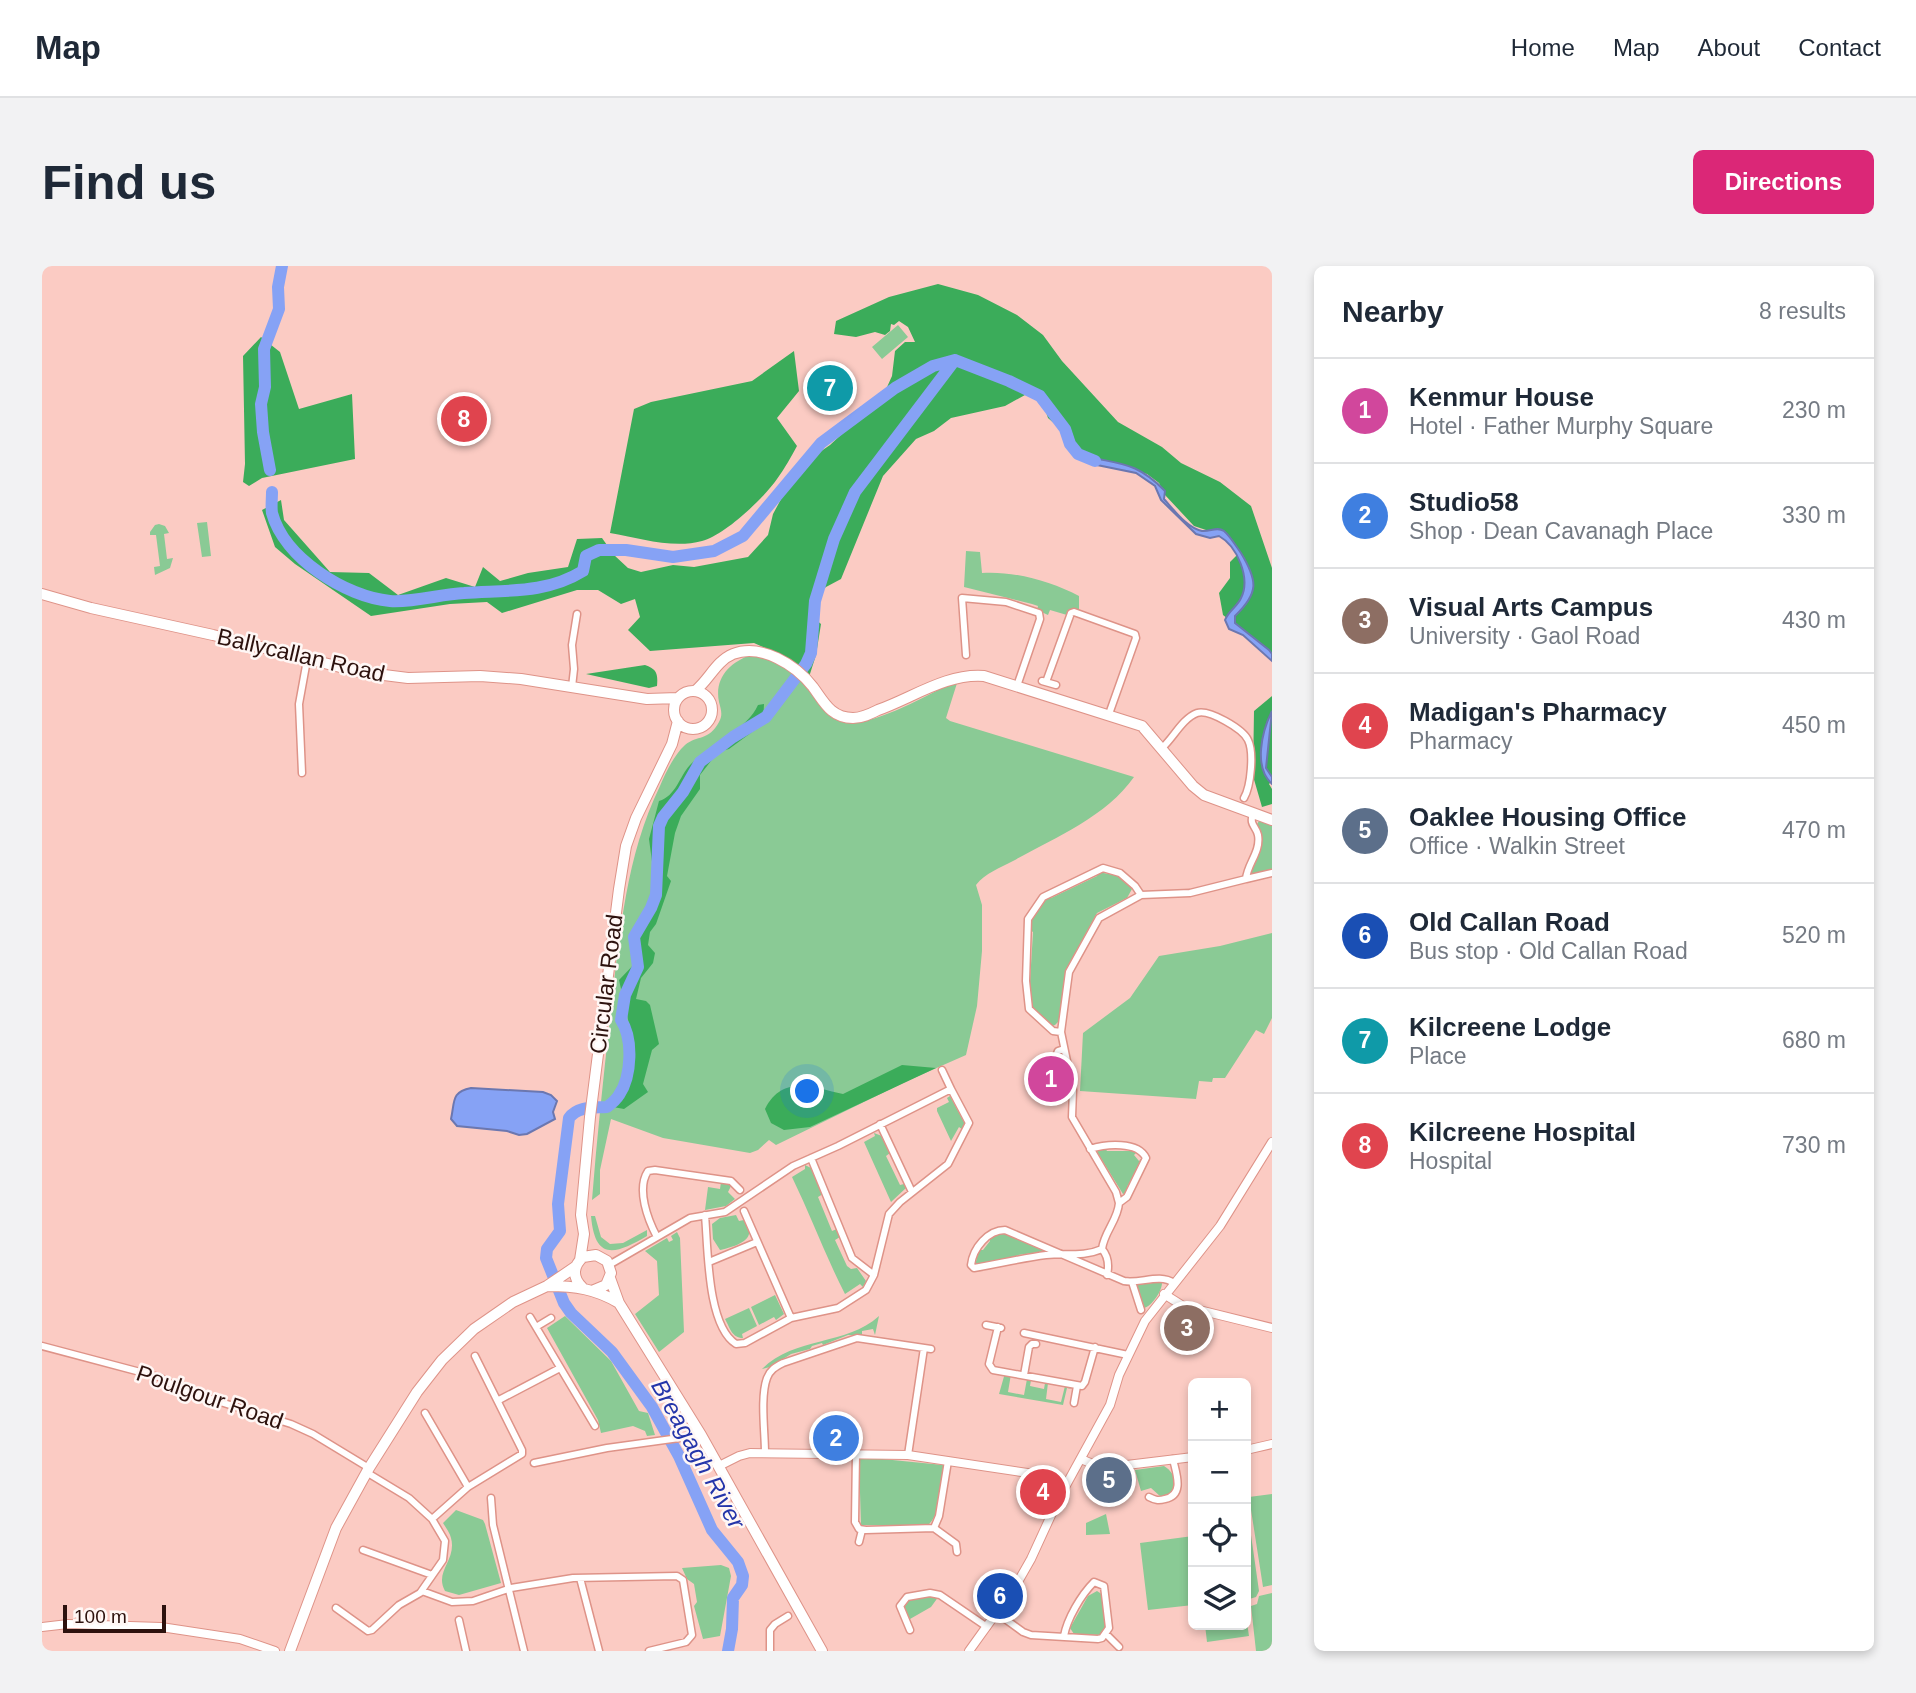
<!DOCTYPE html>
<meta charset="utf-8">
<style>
body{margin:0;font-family:Helvetica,sans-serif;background:#f2f2f3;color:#1f2937}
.controls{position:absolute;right:21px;bottom:21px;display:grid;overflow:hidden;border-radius:10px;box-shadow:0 4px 10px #0003}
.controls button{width:63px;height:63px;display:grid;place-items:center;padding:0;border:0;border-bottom:2px solid #e0e1e3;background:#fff;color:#1f2937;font:35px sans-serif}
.scale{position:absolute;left:21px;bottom:18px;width:103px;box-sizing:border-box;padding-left:7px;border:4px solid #2d120e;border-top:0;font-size:19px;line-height:24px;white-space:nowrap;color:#2d120e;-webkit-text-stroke:5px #fff7f5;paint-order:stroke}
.you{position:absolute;left:766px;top:826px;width:24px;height:24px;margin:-18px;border:5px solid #fff;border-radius:50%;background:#1a73e8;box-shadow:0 0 0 10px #1a73e833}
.badge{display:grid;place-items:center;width:46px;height:46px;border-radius:50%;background:#db2777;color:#fff;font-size:23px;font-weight:700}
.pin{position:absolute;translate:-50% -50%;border:4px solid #fff;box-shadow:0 2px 7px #0006}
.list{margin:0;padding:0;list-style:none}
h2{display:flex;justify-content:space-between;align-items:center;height:91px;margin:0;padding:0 28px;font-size:30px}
h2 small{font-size:23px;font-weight:400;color:#747a83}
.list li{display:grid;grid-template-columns:46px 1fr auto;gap:21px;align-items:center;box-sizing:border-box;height:105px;padding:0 28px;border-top:2px solid #e0e1e3}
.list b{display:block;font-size:26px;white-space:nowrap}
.list p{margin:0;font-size:23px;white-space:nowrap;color:#747a83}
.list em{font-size:23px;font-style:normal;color:#747a83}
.icon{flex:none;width:38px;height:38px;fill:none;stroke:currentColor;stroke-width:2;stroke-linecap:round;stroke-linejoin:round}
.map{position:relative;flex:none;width:1230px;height:1385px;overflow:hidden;border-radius:10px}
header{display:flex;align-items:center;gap:42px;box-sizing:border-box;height:98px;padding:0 35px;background:#fff;border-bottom:2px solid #e0e1e3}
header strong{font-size:33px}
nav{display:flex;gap:38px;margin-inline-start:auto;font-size:24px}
.intro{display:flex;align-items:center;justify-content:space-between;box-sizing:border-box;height:168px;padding:0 42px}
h1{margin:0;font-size:49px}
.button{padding:18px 32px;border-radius:10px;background:#db2777;color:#fff;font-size:24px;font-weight:700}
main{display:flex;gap:42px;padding:0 42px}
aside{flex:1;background:#fff;border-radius:10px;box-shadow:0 4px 10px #0003}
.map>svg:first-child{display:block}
.green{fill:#8aca95}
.forest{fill:#3bac5a}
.water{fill:#86a2f5;stroke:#6b77b0;stroke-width:2}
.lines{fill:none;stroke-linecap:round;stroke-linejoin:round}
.river{stroke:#86a2f5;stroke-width:12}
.minor-casing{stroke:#de9388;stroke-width:9}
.tertiary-casing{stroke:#de9388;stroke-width:10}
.secondary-casing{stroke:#de9388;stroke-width:12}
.minor{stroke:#fff;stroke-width:6}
.tertiary{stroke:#fff;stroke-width:8}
.secondary{stroke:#fff;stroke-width:10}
.labels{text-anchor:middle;stroke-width:5;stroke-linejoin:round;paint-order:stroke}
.street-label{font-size:23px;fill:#2d120e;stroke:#fff7f5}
.water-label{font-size:24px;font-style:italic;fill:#2435aa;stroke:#fff7f5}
</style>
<header>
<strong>Map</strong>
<nav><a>Home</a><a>Map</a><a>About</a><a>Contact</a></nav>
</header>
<div class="intro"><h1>Find us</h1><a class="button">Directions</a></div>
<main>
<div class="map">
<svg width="1230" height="1385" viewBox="0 0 1230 1385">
<rect width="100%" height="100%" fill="#fbcbc3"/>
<path class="green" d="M856 59 866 71 840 93 830 81Z
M165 256 169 290 160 291 155 257Z
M117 258 123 260 127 267 122 268 125 293 131 292 128 302 113 309 112 301 118 300 114 269H108V266L113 259Z
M924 285 938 286 940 307C973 305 1008 315 1037 330V343L1025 349 1008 344 1006 349 995 344 996 340 990 338 922 321Z
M709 389C729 390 746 401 760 415 780 433 780 461 817 456 846 452 889 427 916 414L904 452 908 455 1092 511C1064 551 1012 572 971 595 958 602 943 607 934 619L940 639V685L935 740 924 789 865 815 734 879 727 874 716 884 708 887 621 872 569 853 558 904V928L550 934C555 870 562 806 569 743 578 666 584 590 618 520 624 506 632 489 643 479 655 469 667 475 677 456 681 449 679 444 677 436 672 412 688 396 709 389Z
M1217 555 1230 559V604L1208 610C1213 594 1225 577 1214 560Z
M1056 606 1078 610 1088 618 1090 623 1085 632 1055 647 1024 704 1017 755 1013 759 1008 761 991 744 987 732 991 666 988 664 991 650 1006 631 1009 632 1055 610Z
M1230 667V752L1222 768 1214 764 1183 812H1171L1170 816 1157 815 1154 833 1038 825 1041 767 1088 732 1117 690 1178 680Z
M908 830 923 858 921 864 917 861 909 875 895 845V842L907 836 905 832Z
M832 867 840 870 848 887 844 890 858 919 862 918 864 922 849 936 822 876 833 870Z
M1057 882H1063L1065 885H1089L1090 883 1096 885 1092 889 1097 895 1101 892 1085 921V927L1081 928 1055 886Z
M763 899 769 902 781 928 776 931 790 965 795 963 798 971 793 974 805 1000 809 1003 815 1002 824 1015 821 1021 818 1018 803 1028C783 989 769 950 750 911L763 903Z
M679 916 687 917 689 920 686 926 693 933 684 940 663 944 666 921 678 923Z
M694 949 697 955 702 954C703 958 707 961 707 965 709 977 686 982 678 984L671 973 670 958 678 952Z
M549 950H553L559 971 568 978 581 977 605 964V970C574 988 553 996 549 950Z
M635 966 638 972 642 1066 617 1086 593 1048 617 1029 615 995 603 985 625 972 627 976 631 974 629 970Z
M962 967 1006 985 976 989 973 992 936 1000 933 999 937 984H941L948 975V971Z
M1118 1016 1120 1017C1120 1025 1110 1040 1102 1042L1095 1025V1019Z
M733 1029 742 1048 734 1054 732 1051 717 1059 709 1041Z
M707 1042 715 1060 700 1068 701 1072C690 1072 688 1062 683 1053Z
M523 1050 569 1095 597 1145 606 1147 613 1169 605 1170 603 1165 591 1160 559 1167 556 1154 505 1062Z
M837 1050 833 1069 831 1063 820 1065V1069H806L781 1079 780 1077 770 1080 768 1083 749 1088 728 1101 720 1103C753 1070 804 1080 837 1050Z
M963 1107 969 1108 966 1126 982 1129 985 1113 989 1114 988 1120 1002 1123 1003 1117H1006L1004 1133 1019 1136 1023 1120 1030 1123 1025 1122 1021 1139 957 1128Z
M820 1191 901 1199C902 1217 899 1249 885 1260L819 1259 817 1194Z
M1122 1200C1137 1209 1137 1228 1119 1231L1109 1222 1099 1225 1093 1204Z
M1230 1228V1319L1221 1321 1207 1231Z
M414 1244 441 1254 443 1258 459 1317 417 1329 403 1325C392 1305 415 1294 409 1272 408 1267 404 1262 401 1257Z
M1064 1248 1068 1268 1044 1269V1257Z
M1208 1262 1217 1325 1214 1331 1204 1334V1263Z
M1151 1270V1339L1106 1344 1098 1277Z
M679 1299 687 1302 689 1310 678 1370 661 1373 652 1340 655 1336 652 1318 645 1313 640 1302Z
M1055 1325 1061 1329 1064 1362 1059 1369 1032 1368 1028 1362 1046 1330Z
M1230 1327V1385H1214L1209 1340 1215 1338 1217 1330Z
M891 1330H897L889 1341 868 1353 862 1342 863 1336 866 1333Z
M1204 1350 1207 1370 1165 1376 1163 1359H1204Z"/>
<path class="forest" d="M896 18 936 29 975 49 1001 69 1020 95 1076 156 1120 181 1139 197 1178 216 1209 240 1230 302V388L1181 349 1177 327 1188 312V296L1197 287 1183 267 1167 265 1152 260 1123 229 1117 217 1105 208 1054 195 1035 186 1022 166 1006 152 999 131 983 129 963 140 909 152 892 165 874 173 841 210 799 313 784 321 769 334 772 352 779 358 774 389 767 411 737 388 712 377 608 385 586 364 598 351 593 333 579 338 556 324H535L460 347 445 336 408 338 329 350 253 298 233 281 220 244 239 234 242 254 288 306 327 307 356 329 404 312 433 321 441 301 458 315 486 307 526 301 535 273 560 272 572 289 586 302 599 306 631 299 652 301 706 291 726 269 731 248 744 224 772 190 788 179 841 130 850 110 853 85 863 76H873L866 61 857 55 852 59 849 58 848 65 843 69 833 66 814 71 792 68 794 55 847 31Z
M219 71 238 86 257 143 310 128 313 193 220 212 207 220 201 216 203 198 201 90Z
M752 85 757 125 735 152 755 180C749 191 743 202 735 213 722 232 683 269 660 275 631 283 597 272 568 267L592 143 609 136 710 115Z
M603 399C615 403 616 408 615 420L607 422 544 408Z
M1230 430V515L1227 518 1230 523V538L1220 541 1211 510 1212 445Z
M722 438 721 458 687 483 676 486 658 509V523L639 550 633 567 625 610 629 615 614 658 608 666 606 679 613 687 611 697 599 712 594 733 604 735 608 739 617 778 610 784 601 818 606 826 582 843 571 841C601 794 588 764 577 714L599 691 591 662 614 641 618 623 612 611 607 573 617 535C634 530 637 511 648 499 667 479 706 463 716 439Z
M860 799 894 802 768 861 742 864 729 857 723 843C741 808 771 822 801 828Z"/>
<path class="water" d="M1039 189C1077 199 1093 194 1123 225L1122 233C1132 244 1145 262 1160 265 1168 266 1175 260 1182 265 1188 270 1194 280 1199 287 1216 315 1217 327 1193 350V357L1227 384 1230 388V395L1201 369 1187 363 1183 354C1187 344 1195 341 1199 332 1209 312 1195 280 1177 270L1168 272 1154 268 1119 234 1113 220 1094 207 1055 199 1038 191Z
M1230 445 1224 502 1230 511V518C1211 501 1220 465 1230 445Z
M429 822 501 826 509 829 515 835 511 846 513 853 485 868 477 869 465 865 415 860 409 853C413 835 409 826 429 822Z"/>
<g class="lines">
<path class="river" d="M228 204 221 166 219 138 223 121 222 83 237 43 236 21 240 0
M230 226C230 233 229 241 230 247 242 292 304 331 348 335 370 337 399 328 422 327 464 324 504 328 541 305L544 290 557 284H584L631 291 672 285 701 270 779 177 853 122 891 100 913 94 967 115 998 130 1023 163 1028 178 1036 188 1053 195
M686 1385 690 1363 691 1332 700 1319 701 1310 696 1296 670 1264 637 1190 610 1141 570 1086 529 1047 522 1037 504 992 505 983 518 965 516 938 527 852C536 840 551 842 565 841 569 838 574 834 577 829 590 810 591 772 579 754L583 729 596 701 592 671 609 642 614 629 617 560 621 551 641 526 658 496 691 471 724 451 764 398 769 387 773 335 792 273 813 226 913 94"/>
<g class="minor-casing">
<path id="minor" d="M924 389 920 332 964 336 997 347 998 353 975 420
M1000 415 1014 419
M1004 416 1029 347 1032 346 1093 368 1094 372 1067 448
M530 421 532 403 530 379 535 348
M1121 481C1131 472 1141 452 1155 447 1167 443 1201 463 1206 474 1212 486 1209 520 1202 532
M260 507 257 438 265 394
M1204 613 1230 607
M1099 629 1148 627 1204 613C1205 598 1219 586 1216 569 1214 560 1207 559 1211 548
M1019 766 1027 706 1057 652 1099 629 1093 620 1078 607 1061 602 1001 631 986 653 984 715 987 743 1011 765 1019 766 1031 824 1030 851 1074 926 1077 937
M1022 783 1016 785 1014 790 1021 825 1031 824
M900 804 909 823
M838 858 870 926
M1048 883C1064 878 1096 875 1104 892L1085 931 1077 937C1076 954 1062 966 1060 983
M769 892 810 992 832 1009
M702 945 749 1052
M615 971C606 954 594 923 606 905L613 904 689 915 698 924
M1060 983C1042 991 1023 987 1004 989 980 992 956 998 932 1002L929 999C931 982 946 964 963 964L1082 1015C1099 1018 1117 1007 1132 1017
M1060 983C1066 990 1067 1000 1065 1009
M667 996 715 976
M567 999 648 952 683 946 751 900 796 880 909 823 927 857 906 898 858 936 847 948 832 1009 824 1024 796 1042 749 1052 703 1077 694 1078C665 1060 666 982 663 949
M1090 1016 1099 1044
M488 1051 553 1160
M944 1059 959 1062
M494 1061 509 1052
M956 1061 947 1098 951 1104 1040 1120 1043 1116 1053 1081
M982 1067 1086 1089
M0 1080 117 1111 140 1124 249 1158 271 1168 327 1202
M982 1109 987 1081 990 1078H994
M457 1134 518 1102
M1032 1137 1035 1120
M383 1147 426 1221
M723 1187C723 1166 718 1131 725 1112 728 1104 733 1101 741 1097L815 1072 889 1083
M814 1187 813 1256 817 1263 824 1264 892 1262 897 1250 906 1195
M866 1189 882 1082
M492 1197 565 1182 659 1169
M324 1206 367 1232 390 1253 426 1221 480 1188V1184L433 1090
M1107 1231C1113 1234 1116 1235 1123 1233 1143 1229 1134 1207 1131 1193
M449 1232 451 1259 482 1385
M892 1262 914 1278 915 1286
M817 1276 820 1264
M321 1284 390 1309
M538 1312 557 1385
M380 1325 410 1336 431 1335 469 1322 531 1312 635 1310 641 1314 650 1369 644 1376 607 1385
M294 1342 326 1365 330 1364 357 1339 378 1327 401 1294 403 1275 390 1253
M955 1347 981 1366 989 1369 1056 1373 1060 1372 1067 1362 1062 1320 1052 1316C1039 1329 1025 1353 1022 1370
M417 1354 424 1385
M868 1364 858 1340 865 1331 888 1327 898 1329 945 1361
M1064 1368 1077 1381
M728 1385V1364L733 1358 746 1350"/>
</g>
<g class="tertiary-casing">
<path id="tertiary" d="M1122 1028 1141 1040 1230 1062
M1204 1184 1230 1178
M1039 1193 1060 1202 1151 1191
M677 1200 697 1190 708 1187 866 1189 999 1209 1024 1219
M0 1361 26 1358 119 1361 198 1373 233 1385
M927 1385 973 1321 989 1293 1017 1232 1068 1139 1077 1109 1103 1055 1178 960 1230 876"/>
</g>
<g class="secondary-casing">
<path id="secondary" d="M0 328 49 342 171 369 318 406 366 412 438 410 479 413 605 433 636 432
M653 425C667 414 674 395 691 388 719 377 754 399 771 421 782 436 789 452 811 452 820 452 828 448 836 444 870 432 905 407 942 410L1100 460 1151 520 1162 529 1230 554
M632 444a19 19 0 1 1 38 0a19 19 0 1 1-38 0Z
M538 994 542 968 539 949 548 851 577 623 584 580 594 552 630 478 636 455
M568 1012 577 1037 659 1169 780 1385
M506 1020C533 1020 554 1023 577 1037
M540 1021C530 1011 531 1000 541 991L554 989 565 995 569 1007 564 1019 552 1024
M248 1385 294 1262 327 1202 375 1126 400 1094 432 1063 471 1036 505 1020 533 1001"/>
</g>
<use href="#minor" class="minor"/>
<use href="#tertiary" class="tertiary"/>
<use href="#secondary" class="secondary"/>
</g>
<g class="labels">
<g class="street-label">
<text transform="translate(259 389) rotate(13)" y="8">Ballycallan Road</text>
<text transform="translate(564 718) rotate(-83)" y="8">Circular Road</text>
<text transform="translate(168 1131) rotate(19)" y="8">Poulgour Road</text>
</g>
<g class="water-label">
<text transform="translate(656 1188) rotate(61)" y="8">Breagagh River</text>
</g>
</g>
</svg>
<div class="controls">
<button>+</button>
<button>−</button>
<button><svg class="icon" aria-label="locate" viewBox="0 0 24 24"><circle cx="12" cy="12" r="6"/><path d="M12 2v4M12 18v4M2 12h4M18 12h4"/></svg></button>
<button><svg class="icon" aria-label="layers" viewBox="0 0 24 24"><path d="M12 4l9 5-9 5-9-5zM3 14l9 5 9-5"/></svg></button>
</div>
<div class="scale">100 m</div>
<div class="you"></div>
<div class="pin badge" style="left:1009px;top:813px;background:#d1479c">1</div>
<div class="pin badge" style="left:794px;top:1172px;background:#3f7fe0">2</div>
<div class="pin badge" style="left:1145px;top:1062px;background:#8d6e63">3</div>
<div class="pin badge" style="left:1001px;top:1226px;background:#e0444e">4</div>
<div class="pin badge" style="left:1067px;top:1214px;background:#5c6f8a">5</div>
<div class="pin badge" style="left:958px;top:1330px;background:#1a4fb4">6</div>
<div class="pin badge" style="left:788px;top:122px;background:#0f9aa8">7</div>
<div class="pin badge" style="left:422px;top:153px;background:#e0444e">8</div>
</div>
<aside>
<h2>Nearby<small>8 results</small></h2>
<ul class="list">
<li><span class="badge" style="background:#d1479c">1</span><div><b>Kenmur House</b><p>Hotel · Father Murphy Square</p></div><em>230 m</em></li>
<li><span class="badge" style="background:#3f7fe0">2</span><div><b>Studio58</b><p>Shop · Dean Cavanagh Place</p></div><em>330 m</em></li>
<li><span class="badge" style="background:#8d6e63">3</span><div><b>Visual Arts Campus</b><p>University · Gaol Road</p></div><em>430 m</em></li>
<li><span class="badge" style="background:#e0444e">4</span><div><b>Madigan's Pharmacy</b><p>Pharmacy</p></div><em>450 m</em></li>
<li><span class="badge" style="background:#5c6f8a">5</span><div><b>Oaklee Housing Office</b><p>Office · Walkin Street</p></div><em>470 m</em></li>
<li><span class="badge" style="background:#1a4fb4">6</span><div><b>Old Callan Road</b><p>Bus stop · Old Callan Road</p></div><em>520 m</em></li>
<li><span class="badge" style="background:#0f9aa8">7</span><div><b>Kilcreene Lodge</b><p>Place</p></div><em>680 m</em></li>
<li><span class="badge" style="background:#e0444e">8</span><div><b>Kilcreene Hospital</b><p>Hospital</p></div><em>730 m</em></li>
</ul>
</aside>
</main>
